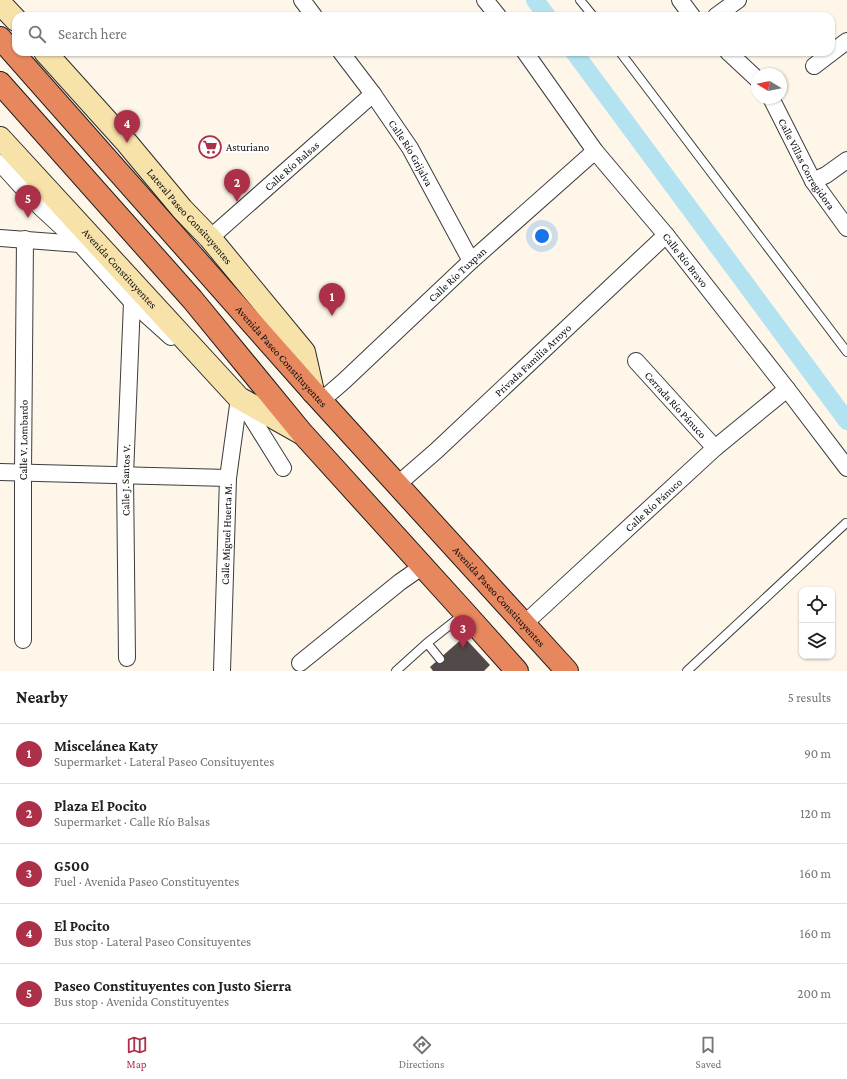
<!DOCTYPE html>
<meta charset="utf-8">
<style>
body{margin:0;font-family:"Crimson Pro",serif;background:#f2f2f2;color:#202124}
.controls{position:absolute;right:12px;bottom:12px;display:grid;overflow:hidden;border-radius:8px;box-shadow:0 1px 3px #0004}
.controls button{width:36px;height:36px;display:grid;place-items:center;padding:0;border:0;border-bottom:1px solid #e0e0e0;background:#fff;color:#202124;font:20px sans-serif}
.compass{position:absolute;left:751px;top:68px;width:36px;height:36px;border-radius:50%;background:#fff;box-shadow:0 1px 3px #0004;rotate:280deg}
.you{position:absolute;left:542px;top:236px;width:14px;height:14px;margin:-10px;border:3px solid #fff;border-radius:50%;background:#1a73e8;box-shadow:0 0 0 6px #1a73e833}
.badge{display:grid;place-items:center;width:26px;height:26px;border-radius:50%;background:#ad3049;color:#fff;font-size:13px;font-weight:700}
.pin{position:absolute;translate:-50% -33px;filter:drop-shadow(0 1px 2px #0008)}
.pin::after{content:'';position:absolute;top:21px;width:14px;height:12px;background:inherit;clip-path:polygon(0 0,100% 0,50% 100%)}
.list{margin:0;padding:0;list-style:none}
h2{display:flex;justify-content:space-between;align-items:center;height:52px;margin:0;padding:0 16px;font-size:17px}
h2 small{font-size:13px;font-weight:400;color:#757577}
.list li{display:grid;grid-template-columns:26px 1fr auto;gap:12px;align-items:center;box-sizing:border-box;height:60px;padding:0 16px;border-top:1px solid #e0e0e0}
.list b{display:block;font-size:15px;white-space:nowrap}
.list p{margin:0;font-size:13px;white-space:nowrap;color:#757577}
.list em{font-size:13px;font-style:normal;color:#757577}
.icon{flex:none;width:22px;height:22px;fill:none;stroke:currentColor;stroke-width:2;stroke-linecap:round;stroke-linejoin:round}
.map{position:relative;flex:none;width:847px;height:671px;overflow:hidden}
.search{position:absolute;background:#fff;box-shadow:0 1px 3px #0004;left:12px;right:12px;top:12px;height:44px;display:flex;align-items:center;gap:10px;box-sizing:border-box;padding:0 14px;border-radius:12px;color:#757577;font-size:15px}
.sheet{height:352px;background:#fff}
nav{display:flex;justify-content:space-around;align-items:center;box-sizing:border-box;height:56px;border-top:1px solid #e0e0e0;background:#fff;font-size:11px;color:#757577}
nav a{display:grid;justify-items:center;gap:2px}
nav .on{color:#ad3049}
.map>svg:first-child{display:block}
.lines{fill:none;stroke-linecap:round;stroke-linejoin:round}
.canal{stroke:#b3e2f0;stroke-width:18}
.building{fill:#524a48}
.lane-casing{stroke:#3d3d3d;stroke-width:10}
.street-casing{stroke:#3d3d3d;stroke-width:18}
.secondary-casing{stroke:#2c2c2c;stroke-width:24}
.highway-casing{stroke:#1b1b1b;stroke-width:24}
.lane{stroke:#fff;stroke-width:8}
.street{stroke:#fff;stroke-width:16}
.secondary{stroke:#f7e3aa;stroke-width:22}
.highway{stroke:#e7875e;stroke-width:22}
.labels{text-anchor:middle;stroke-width:4;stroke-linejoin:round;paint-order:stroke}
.poi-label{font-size:11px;fill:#0a0a0a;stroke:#fff;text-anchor:start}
.street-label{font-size:11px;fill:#0a0a0a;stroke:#fff}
</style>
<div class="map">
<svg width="847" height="671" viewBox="0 0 847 671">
<rect width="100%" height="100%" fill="#fdf6e9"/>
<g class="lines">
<path class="canal" d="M535 0 547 16
M574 52 847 421"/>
</g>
<path class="building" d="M464 637 490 665 484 671H433L430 667Z"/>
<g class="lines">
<g class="lane-casing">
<path id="lane" d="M580 0 593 16
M620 52 847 352
M440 659 427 643 465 613
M396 671 427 643
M687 671 846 523"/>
</g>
<g class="street-casing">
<g id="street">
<path d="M302 0 314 16"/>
<path d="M485 0 498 16"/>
<path d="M680 0 692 16"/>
<path d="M716 16 738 0"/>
<path id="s1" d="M341 52 373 94 410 148 471 261"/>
<path id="s2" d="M525 52 595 151 666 235 787 389 847 468"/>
<path d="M728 52 757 79"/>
<path d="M814 66 847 41"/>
<path id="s3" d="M771 98 813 181 847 228"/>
<path d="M0 163 41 208 80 244 132 302 171 337"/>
<path d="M813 181 826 175 847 160"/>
<path d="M0 238 80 244"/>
<path id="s4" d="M210 238 373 94"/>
<path id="s5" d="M636 361 715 448"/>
<path d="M240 399 283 468"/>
<path id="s6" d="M321 401 344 381 471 261 595 151"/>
<path d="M0 472 228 478"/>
<path id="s7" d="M398 484 436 451 666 235"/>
<path id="s8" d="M524 624 715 448 787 389"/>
<path id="s9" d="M23 640V472L25 239"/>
<path id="s10" d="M127 658 125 475 132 302"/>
<path d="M300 663 400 582 423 566"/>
<path id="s11" d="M222 671 228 478 239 398"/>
</g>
</g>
<g class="secondary-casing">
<g id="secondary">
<path d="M0 3 16 20"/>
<path id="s12" d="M45 52 127 143 182 209 210 238 304 352 313 392"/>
<path id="s13" d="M0 138 239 398 301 433"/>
</g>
</g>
<g class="highway-casing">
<g id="highway">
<path id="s14" d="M0 38 313 392 567 671"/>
<path d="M0 83 192 299 302 433 465 613 517 671"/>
</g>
</g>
<use href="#lane" class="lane"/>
<use href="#street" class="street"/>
<use href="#secondary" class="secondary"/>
<use href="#highway" class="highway"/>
</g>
<defs>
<g id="supermarket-ring" transform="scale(1.15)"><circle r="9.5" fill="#fff" stroke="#ad3049" stroke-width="1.5"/><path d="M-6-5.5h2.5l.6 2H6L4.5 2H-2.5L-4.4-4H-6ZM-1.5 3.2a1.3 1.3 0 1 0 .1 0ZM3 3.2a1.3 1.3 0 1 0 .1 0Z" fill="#ad3049"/></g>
</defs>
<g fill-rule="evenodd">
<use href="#supermarket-ring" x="210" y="147"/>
</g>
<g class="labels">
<g class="poi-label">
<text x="226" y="151">Asturiano</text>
</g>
<g class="street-label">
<text dy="4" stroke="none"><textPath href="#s1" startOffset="123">Calle Río Grijalva</textPath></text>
<text dy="4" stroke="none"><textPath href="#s3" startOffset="75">Calle Villas Corregidora</textPath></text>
<text dy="4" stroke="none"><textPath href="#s4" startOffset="109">Calle Río Balsas</textPath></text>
<text dy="4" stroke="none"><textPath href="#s12" startOffset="219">Lateral Paseo Consituyentes</textPath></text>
<text dy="4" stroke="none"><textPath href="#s2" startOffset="263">Calle Río Bravo</textPath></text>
<text dy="4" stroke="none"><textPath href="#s13" startOffset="177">Avenida Constituyentes</textPath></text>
<text dy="4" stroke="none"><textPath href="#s6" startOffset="186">Calle Río Tuxpan</textPath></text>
<text dy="4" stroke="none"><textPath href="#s14" startOffset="425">Avenida Paseo Constituyentes</textPath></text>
<text dy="4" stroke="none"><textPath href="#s7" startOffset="183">Privada Familia Arroyo</textPath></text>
<text dy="4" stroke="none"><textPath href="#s5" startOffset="59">Cerrada Río Pánuco</textPath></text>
<text dy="4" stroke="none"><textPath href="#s9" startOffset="200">Calle V. Lombardo</textPath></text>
<text dy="4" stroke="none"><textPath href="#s10" startOffset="178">Calle J. Santos V.</textPath></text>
<text dy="4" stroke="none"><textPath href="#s8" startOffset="176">Calle Río Pánuco</textPath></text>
<text dy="4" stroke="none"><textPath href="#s11" startOffset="137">Calle Miguel Huerta M.</textPath></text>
<text dy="4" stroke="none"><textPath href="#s14" startOffset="749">Avenida Paseo Constituyentes</textPath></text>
</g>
</g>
</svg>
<div class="controls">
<button><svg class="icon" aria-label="locate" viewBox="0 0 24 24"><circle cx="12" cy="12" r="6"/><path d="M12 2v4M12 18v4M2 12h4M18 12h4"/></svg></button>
<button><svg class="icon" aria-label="layers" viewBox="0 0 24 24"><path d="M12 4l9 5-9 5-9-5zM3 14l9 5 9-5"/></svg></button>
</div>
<svg class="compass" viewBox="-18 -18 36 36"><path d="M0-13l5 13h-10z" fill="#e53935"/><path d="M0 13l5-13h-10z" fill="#757577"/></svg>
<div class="you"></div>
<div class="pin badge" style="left:332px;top:316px">1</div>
<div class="pin badge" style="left:237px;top:202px">2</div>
<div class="pin badge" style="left:463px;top:648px">3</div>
<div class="pin badge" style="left:127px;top:143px">4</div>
<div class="pin badge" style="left:28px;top:218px">5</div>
<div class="search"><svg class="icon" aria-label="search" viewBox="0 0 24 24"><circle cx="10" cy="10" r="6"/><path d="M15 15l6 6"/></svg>Search here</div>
</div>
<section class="sheet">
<h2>Nearby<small>5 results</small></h2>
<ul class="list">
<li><span class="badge">1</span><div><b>Miscelánea Katy</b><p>Supermarket · Lateral Paseo Consituyentes</p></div><em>90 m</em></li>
<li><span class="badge">2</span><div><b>Plaza El Pocito</b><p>Supermarket · Calle Río Balsas</p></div><em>120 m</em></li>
<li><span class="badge">3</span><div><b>G500</b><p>Fuel · Avenida Paseo Constituyentes</p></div><em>160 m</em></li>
<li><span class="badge">4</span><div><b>El Pocito</b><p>Bus stop · Lateral Paseo Consituyentes</p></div><em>160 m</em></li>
<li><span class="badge">5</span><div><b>Paseo Constituyentes con Justo Sierra</b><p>Bus stop · Avenida Constituyentes</p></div><em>200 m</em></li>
</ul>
</section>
<nav>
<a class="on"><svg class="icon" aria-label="map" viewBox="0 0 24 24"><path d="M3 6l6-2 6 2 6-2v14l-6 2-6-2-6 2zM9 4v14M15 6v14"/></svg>Map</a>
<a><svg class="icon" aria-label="directions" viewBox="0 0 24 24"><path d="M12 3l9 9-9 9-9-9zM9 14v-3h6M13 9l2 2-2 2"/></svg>Directions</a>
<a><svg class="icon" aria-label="saved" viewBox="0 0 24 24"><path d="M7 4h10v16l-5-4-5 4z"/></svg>Saved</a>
</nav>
